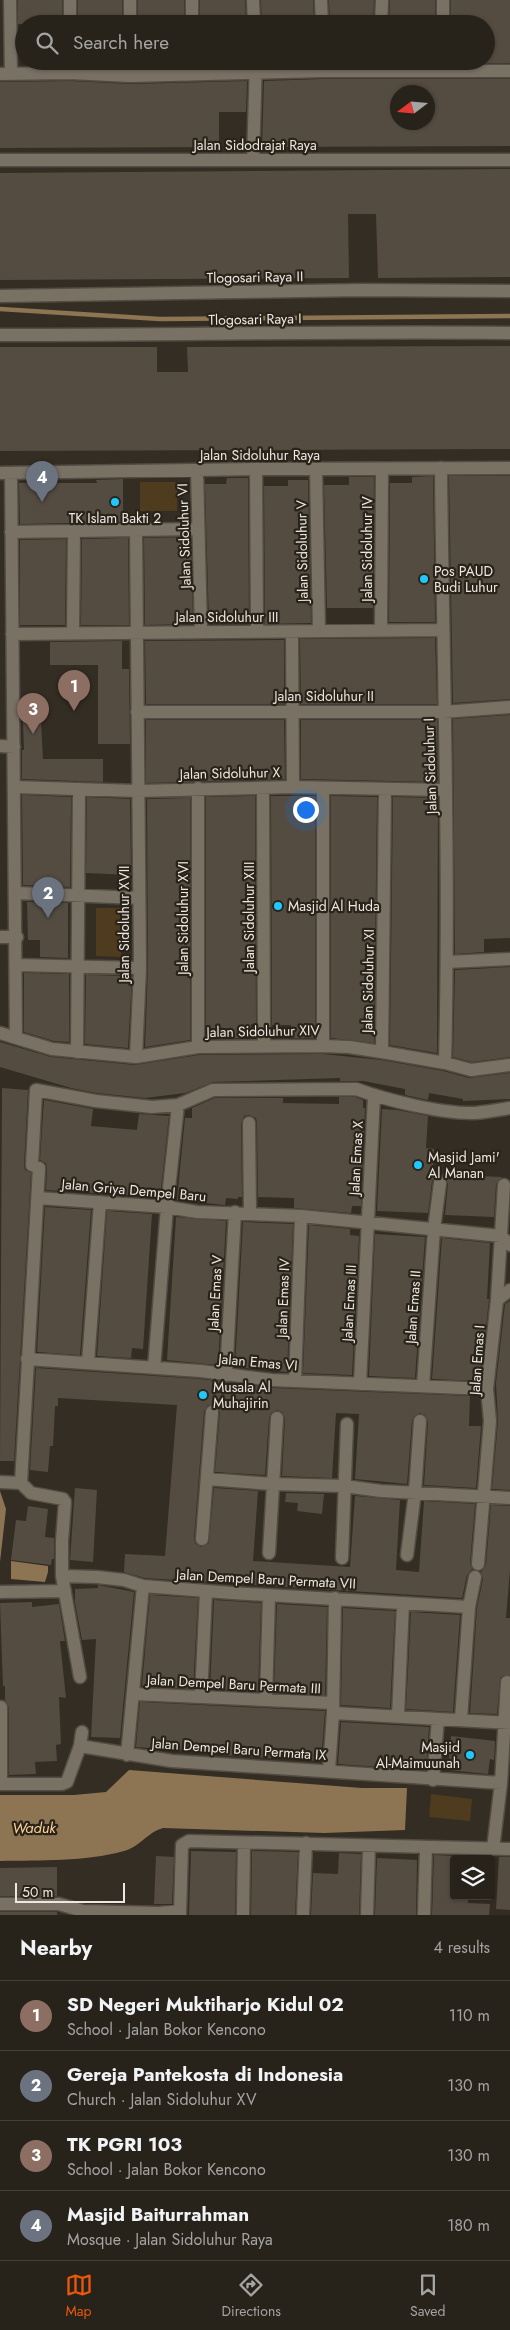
<!DOCTYPE html>
<meta charset="utf-8">
<style>
body{margin:0;font-family:Jost,sans-serif;background:#2f2a23;color:#f1f3f6}
.controls{position:absolute;right:15px;bottom:15px;display:grid;overflow:hidden;border-radius:5px;box-shadow:0 1px 4px #0004}
.controls button{width:45px;height:45px;display:grid;place-items:center;padding:0;border:0;border-bottom:1px solid #433f39;background:#27221a;color:#f1f3f6;font:25px sans-serif}
.compass{position:absolute;left:390px;top:85px;width:45px;height:45px;border-radius:50%;background:#27221a;box-shadow:0 1px 4px #0004;rotate:254deg}
.scale{position:absolute;left:15px;bottom:12px;width:110px;box-sizing:border-box;padding-left:5px;border:2px solid #ece7e0;border-top:0;font-size:14px;line-height:18px;white-space:nowrap;color:#ece7e0;-webkit-text-stroke:4px #2a2319;paint-order:stroke}
.you{position:absolute;left:305px;top:809px;width:18px;height:18px;margin:-12px;border:4px solid #fff;border-radius:50%;background:#1a73e8;box-shadow:0 0 0 8px #1a73e833}
.badge{display:grid;place-items:center;width:32px;height:32px;border-radius:50%;background:#ea580c;color:#fff;font-size:16px;font-weight:700}
.pin{position:absolute;translate:-50% -41px;filter:drop-shadow(0 1px 2px #0008)}
.pin::after{content:'';position:absolute;top:26px;width:18px;height:15px;background:inherit;clip-path:polygon(0 0,100% 0,50% 100%)}
.list{margin:0;padding:0;list-style:none}
h2{display:flex;justify-content:space-between;align-items:center;height:65px;margin:0;padding:0 20px;font-size:21px}
h2 small{font-size:16px;font-weight:400;color:#a4a4a2}
.list li{display:grid;grid-template-columns:32px 1fr auto;gap:15px;align-items:center;box-sizing:border-box;height:70px;padding:0 20px;border-top:1px solid #433f39}
.list b{display:block;font-size:19px;white-space:nowrap}
.list p{margin:0;font-size:16px;white-space:nowrap;color:#a4a4a2}
.list em{font-size:16px;font-style:normal;color:#a4a4a2}
.icon{flex:none;width:28px;height:28px;fill:none;stroke:currentColor;stroke-width:2;stroke-linecap:round;stroke-linejoin:round}
.map{position:relative;flex:none;width:510px;height:1915px;overflow:hidden}
.search{position:absolute;background:#27221a;box-shadow:0 1px 4px #0004;left:15px;right:15px;top:15px;height:55px;display:flex;align-items:center;gap:12px;box-sizing:border-box;padding:0 18px;border-radius:28px;color:#a4a4a2;font-size:19px}
.sheet{height:345px;background:#27221a}
nav{display:flex;justify-content:space-around;align-items:center;box-sizing:border-box;height:70px;border-top:1px solid #433f39;background:#27221a;font-size:14px;color:#a4a4a2}
nav a{display:grid;justify-items:center;gap:2px}
nav .on{color:#ea580c}
.map>svg:first-child{display:block}
.green{fill:#4f3b1e}
.water{fill:#8d7554}
.lines{fill:none;stroke-linecap:round;stroke-linejoin:round}
.stream{stroke:#8d7554;stroke-width:4.5}
.building{fill:#544c41;fill-rule:evenodd}
.minor-casing{stroke:#524c42;stroke-width:15}
.minor{stroke:#7a7165;stroke-width:12}
.poi-dot{fill:#1fc9fd;stroke:#2a2319;stroke-width:2}
.labels{text-anchor:middle;stroke-width:4.5;stroke-linejoin:round;paint-order:stroke}
.street-label{font-size:14px;fill:#ece7e0;stroke:#2a2319}
.poi-label{font-size:14px;fill:#ece7e0;stroke:#2a2319;text-anchor:start}
.water-label{font-size:15px;font-style:italic;fill:#fbd299;stroke:#2a2319}
</style>
<div class="map">
<svg width="510" height="1915" viewBox="0 0 510 1915">
<rect width="100%" height="100%" fill="#342d23"/>
<path class="green" d="M140 482H177V511H140Z
M96 908H121V957L96 956Z
M431 1794 472 1799 470 1821 429 1817Z"/>
<path class="water" d="M0 1491 6 1509 0 1562Z
M11 1561 48 1566V1572L45 1582 11 1579Z
M129 1770 362 1788H407L405 1830 324 1833 163 1828C148 1832 138 1848 124 1851 84 1862 41 1860 0 1861V1795H74L106 1792Z"/>
<g class="lines">
<path class="stream" d="M0 309 160 319 510 316"/>
</g>
<path class="building" d="M18 0H62V24H18Z
M78 0H122V24H78Z
M138 0H184V24H138Z
M200 0H245L246 24H200Z
M261 0H313L314 24H262Z
M329 0H374L373 24H330Z
M390 0H435V24H389Z
M451 0H510V63L264 64V61H486V24H451Z
M78 61H122V67L78 65Z
M138 61H185V66L138 68Z
M201 61H248V65L201 66Z
M322 79H510V146L262 147 264 81ZM398 92H428V122H398Z
M70 81 130 84 247 81 246 112H219V147L0 148V82Z
M510 169V277L378 278 376 214H348L349 278 0 280V173Z
M510 346V449L0 451V347H157V372H188L187 347Z
M433 476 435 622H389L390 483H412V477Z
M449 476H510V699L453 703Z
M349 477H374L373 608H327L324 485H349Z
M227 478H248L249 624H209L205 484H226Z
M123 479V522L20 524 19 483H97L96 480Z
M288 480H308L311 623 265 624 264 486H288Z
M191 537 193 624 145 625 144 538Z
M128 538 129 625H81L82 539Z
M66 539 65 625H20V540Z
M435 638 437 704H301L300 639Z
M284 640V704H146L145 641Z
M122 641V669H129L130 744H98V665H50V642Z
M510 715V938L484 939V952L455 954 453 719Z
M146 720H284L285 779 146 783Z
M301 720H437L438 782 301 779Z
M23 722H41L43 759H103V782L22 779V750H24Z
M22 795 71 797 70 887 23 885Z
M255 796 256 1024H251V1038L206 1039V797Z
M271 796H315V1038H291V1025H272Z
M331 796 377 797 374 1043 331 1038Z
M87 797 130 799 131 875 86 873Z
M393 797 438 798 437 1053 390 1045Z
M190 798V1040L145 1047 148 968 147 799Z
M27 902 68 903V958L40 957V940H28Z
M510 967V1057L472 1062 453 1057 455 970Z
M24 973 69 974V1042L54 1041 24 1032Z
M86 975 132 976 128 1048 85 1044Z
M0 1042 51 1057 135 1065 199 1055 323 1054 381 1060 443 1071 469 1078 510 1073V1099L463 1101V1099L429 1093 428 1100 405 1095V1089L363 1081H340V1078L213 1082 185 1093 145 1098 97 1093 71 1088 0 1067Z
M2 1088 28 1090 24 1165 25 1170 31 1173 14 1461H0Z
M339 1097H355L363 1100V1108H365L361 1206H352L351 1213 294 1208V1198L258 1197 257 1123 256 1118 249 1115 244 1116 241 1123 242 1197H238V1199L226 1198 225 1205 177 1200 185 1118H192V1108L215 1098H283V1103L339 1104Z
M44 1100 93 1109 91 1126 137 1130 139 1114 169 1116 160 1197 46 1190 47 1168 46 1163 40 1160Z
M382 1109 397 1110 428 1116 426 1148 434 1149 433 1174 502 1177 496 1184 494 1217 445 1215 448 1184 445 1177 441 1175 436 1176 432 1181 428 1213 377 1211Z
M45 1207 91 1210 80 1355 37 1352Z
M107 1211 152 1214 143 1349 132 1348 131 1358 97 1356Z
M176 1217 226 1221 218 1365 167 1360Z
M243 1222 293 1224 287 1372 235 1367Z
M309 1225 350 1229V1235L359 1236 352 1375 303 1373Z
M375 1234 425 1237 415 1378 369 1376Z
M442 1238 490 1243 487 1299H489L480 1381 432 1379Z
M510 1301V1490L492 1489 498 1422 496 1383 505 1304Z
M36 1368 200 1379 272 1388 470 1396 469 1426H481L476 1488 424 1485 428 1422 425 1415 420 1413 414 1416 412 1420 407 1484 355 1479 359 1414 336 1413 332 1478 282 1476 285 1418 282 1412 277 1410 271 1413 269 1418 265 1475 215 1472 220 1412 216 1405H208L204 1411 194 1538 195 1543 201 1547 209 1543 214 1488 258 1491 253 1561 350 1567 355 1496 400 1500 396 1570 419 1572 424 1501 475 1504 470 1563 472 1569 467 1575 462 1598 145 1578 124 1572 125 1554 165 1556 177 1405 58 1398V1406H55L53 1446H50L48 1472 30 1470Z
M75 1488 97 1490 93 1562 70 1560Z
M286 1493 324 1494 322 1514 297 1511 298 1503 285 1502Z
M491 1505 510 1506V1570L506 1618H510V1675H504L500 1678 497 1714 470 1713 477 1608 483 1579 481 1572 486 1565Z
M28 1506 48 1509 45 1537 54 1538V1559H52L51 1565 11 1560 16 1520 26 1521Z
M98 1585 134 1592 120 1738 91 1737 96 1639 82 1640 75 1602V1589L98 1588Z
M150 1595 198 1598 193 1689 142 1686Z
M214 1600 261 1603 258 1691 210 1689Z
M32 1602V1607L59 1604 65 1641H60L66 1698 59 1697 61 1744 56 1745 57 1761 35 1762 36 1774 9 1775V1707L5 1700V1686H3L0 1603Z
M277 1604 327 1607 325 1695 274 1692Z
M343 1608 395 1611 390 1708 341 1705Z
M411 1612 460 1615 453 1712 406 1709Z
M140 1702 325 1711 321 1761 220 1755V1753L136 1747Z
M341 1722 429 1727 426 1770 338 1764Z
M451 1736 495 1741 494 1760 490 1759 488 1774 448 1770Z
M191 1851 236 1852 235 1915H189Z
M252 1851 298 1852 295 1915H251Z
M339 1853 361 1854 359 1915H311L313 1873 338 1874Z
M434 1855 454 1856V1896H468V1903L490 1904 489 1915H432Z
M156 1856 174 1857 172 1904H154Z
M499 1857H510V1910L496 1909Z
M377 1858 417 1860 416 1915H375Z
M57 1867V1896H0V1868Z
M0 1912H57V1915H0Z"/>
<g class="lines">
<g class="minor-casing">
<path id="minor" d="M10 0 11 74
M70 0V24
M130 0V24
M192 0V24
M253 0 254 24
M321 0 322 24
M443 0V24
M381 24 382 0
M130 61V76
M193 61V74
M0 74 70 73 130 76 322 71H510
M0 160H510
M253 160 256 61
M0 296 362 290 510 291
M0 335C170 335 340 331 510 333
M441 468C443 666 450 865 445 1063
M256 469 257 630
M197 470 201 631
M316 470 319 631
M0 473 256 469 510 468
M11 473 16 1037
M11 532 198 529
M381 629 382 469
M292 632 293 787
M73 633 74 530
M12 634 442 630
M137 712H443L510 707
M0 746 14 747
M14 787 138 791 293 787 446 790
M198 788V1047
M263 789 264 1046
M16 893 139 898
M0 937H17
M447 962 510 959
M16 965 140 968
M0 1033 52 1049 136 1057 198 1047 323 1046 349 1047 382 1052 445 1063 471 1070 510 1065
M323 1046V788
M77 1052 79 789
M382 1052 385 789
M136 1057 140 968 136 530
M249 1123 250 1214
M38 1198 167 1207 197 1212 301 1216 501 1236 510 1245
M497 1300 510 1290
M27 1359 201 1371 272 1380 487 1389
M88 1363 100 1202
M154 1368 167 1207 178 1105
M226 1375 235 1212
M295 1381 301 1216
M360 1384 374 1096
M423 1386 434 1229 440 1183
M207 1479 272 1484 344 1486 381 1491 510 1498
M0 1482 21 1483 31 1493 63 1499 65 1502 62 1541V1576L80 1677
M21 1483 39 1168 32 1165 36 1090 96 1101 152 1107 178 1105 213 1090 356 1089C386 1100 442 1114 475 1113 487 1112 498 1110 510 1108
M202 1539 212 1412
M269 1553 277 1418
M407 1555 415 1492 420 1421
M342 1558 347 1424
M478 1564 490 1421 487 1389 497 1300 504 1185
M62 1576 97 1577 124 1580 143 1586 232 1593 469 1607
M0 1592 65 1591
M134 1694 333 1703
M201 1697 206 1591
M266 1700 269 1595
M1 1707V1784
M333 1713 510 1723
M398 1716 403 1603
M461 1719 469 1607 475 1577
M80 1746 172 1761 501 1783
M127 1755 143 1586
M329 1770 333 1713 335 1598
M433 1780 438 1719
M0 1784H62L67 1782 80 1746 82 1732
M493 1849 501 1783 507 1682
M0 1904H59L83 1911 159 1913 180 1911
M180 1915 182 1845 189 1841 510 1849
M243 1915 244 1843
M303 1915 306 1843
M367 1915 369 1846
M424 1915 426 1847"/>
</g>
<use href="#minor" class="minor"/>
</g>
<g class="poi-dot">
<circle cx="115" cy="502" r="5"/>
<circle cx="424" cy="579" r="5"/>
<circle cx="278" cy="906" r="5"/>
<circle cx="418" cy="1165" r="5"/>
<circle cx="203" cy="1395" r="5"/>
<circle cx="470" cy="1755" r="5"/>
</g>
<g class="labels">
<g class="street-label">
<text x="255" y="150">Jalan Sidodrajat Raya</text>
<text transform="translate(255 277) rotate(-1)" y="5">Tlogosari Raya II</text>
<text transform="translate(255 319) rotate(-1)" y="5">Tlogosari Raya I</text>
<text x="260" y="460">Jalan Sidoluhur Raya</text>
<text transform="translate(184 536) rotate(-92)" y="5">Jalan Sidoluhur VI</text>
<text transform="translate(367 549) rotate(-90)" y="5">Jalan Sidoluhur IV</text>
<text transform="translate(302 551) rotate(-91)" y="5">Jalan Sidoluhur V</text>
<text x="227" y="622">Jalan Sidoluhur III</text>
<text x="324" y="701">Jalan Sidoluhur II</text>
<text transform="translate(430 766) rotate(-92)" y="5">Jalan Sidoluhur I</text>
<text transform="translate(230 773) rotate(-1)" y="5">Jalan Sidoluhur X</text>
<text transform="translate(249 917) rotate(-90)" y="5">Jalan Sidoluhur XIII</text>
<text transform="translate(183 918) rotate(-90)" y="5">Jalan Sidoluhur XVI</text>
<text transform="translate(124 924) rotate(-90)" y="5">Jalan Sidoluhur XVII</text>
<text transform="translate(368 981) rotate(-89)" y="5">Jalan Sidoluhur XI</text>
<text transform="translate(263 1031) rotate(-1)" y="5">Jalan Sidoluhur XIV</text>
<text transform="translate(356 1158) rotate(-87)" y="5">Jalan Emas X</text>
<text transform="translate(134 1190) rotate(5)" y="5">Jalan Griya Dempel Baru</text>
<text transform="translate(215 1293) rotate(-87)" y="5">Jalan Emas V</text>
<text transform="translate(283 1298) rotate(-88)" y="5">Jalan Emas IV</text>
<text transform="translate(349 1303) rotate(-87)" y="5">Jalan Emas III</text>
<text transform="translate(413 1307) rotate(-86)" y="5">Jalan Emas II</text>
<text transform="translate(477 1360) rotate(-86)" y="5">Jalan Emas I</text>
<text transform="translate(258 1362) rotate(5)" y="5">Jalan Emas VI</text>
<text transform="translate(266 1579) rotate(3)" y="5">Jalan Dempel Baru Permata VII</text>
<text transform="translate(234 1684) rotate(3)" y="5">Jalan Dempel Baru Permata III</text>
<text transform="translate(239 1749) rotate(4)" y="5">Jalan Dempel Baru Permata IX</text>
</g>
<g class="poi-label">
<text x="115" y="523" text-anchor="middle">TK Islam Bakti 2</text>
<text x="434" y="576">Pos PAUD<tspan x="434" dy="16">Budi Luhur</tspan></text>
<text x="288" y="911">Masjid Al Huda</text>
<text x="428" y="1162">Masjid Jami'<tspan x="428" dy="16">Al Manan</tspan></text>
<text x="213" y="1392">Musala Al<tspan x="213" dy="16">Muhajirin</tspan></text>
<text x="460" y="1752" text-anchor="end">Masjid<tspan x="460" dy="16">Al-Maimuunah</tspan></text>
</g>
<g class="water-label">
<text x="34" y="1833">Waduk</text>
</g>
</g>
</svg>
<div class="controls">
<button><svg class="icon" aria-label="layers" viewBox="0 0 24 24"><path d="M12 4l9 5-9 5-9-5zM3 14l9 5 9-5"/></svg></button>
</div>
<svg class="compass" viewBox="-18 -18 36 36"><path d="M0-13l5 13h-10z" fill="#e53935"/><path d="M0 13l5-13h-10z" fill="#a4a4a2"/></svg>
<div class="scale">50 m</div>
<div class="you"></div>
<div class="pin badge" style="left:74px;top:711px;background:#8d6e63">1</div>
<div class="pin badge" style="left:48px;top:918px;background:#6b7280">2</div>
<div class="pin badge" style="left:33px;top:734px;background:#8d6e63">3</div>
<div class="pin badge" style="left:42px;top:502px;background:#6b7280">4</div>
<div class="search"><svg class="icon" aria-label="search" viewBox="0 0 24 24"><circle cx="10" cy="10" r="6"/><path d="M15 15l6 6"/></svg>Search here</div>
</div>
<section class="sheet">
<h2>Nearby<small>4 results</small></h2>
<ul class="list">
<li><span class="badge" style="background:#8d6e63">1</span><div><b>SD Negeri Muktiharjo Kidul 02</b><p>School · Jalan Bokor Kencono</p></div><em>110 m</em></li>
<li><span class="badge" style="background:#6b7280">2</span><div><b>Gereja Pantekosta di Indonesia</b><p>Church · Jalan Sidoluhur XV</p></div><em>130 m</em></li>
<li><span class="badge" style="background:#8d6e63">3</span><div><b>TK PGRI 103</b><p>School · Jalan Bokor Kencono</p></div><em>130 m</em></li>
<li><span class="badge" style="background:#6b7280">4</span><div><b>Masjid Baiturrahman</b><p>Mosque · Jalan Sidoluhur Raya</p></div><em>180 m</em></li>
</ul>
</section>
<nav>
<a class="on"><svg class="icon" aria-label="map" viewBox="0 0 24 24"><path d="M3 6l6-2 6 2 6-2v14l-6 2-6-2-6 2zM9 4v14M15 6v14"/></svg>Map</a>
<a><svg class="icon" aria-label="directions" viewBox="0 0 24 24"><path d="M12 3l9 9-9 9-9-9zM9 14v-3h6M13 9l2 2-2 2"/></svg>Directions</a>
<a><svg class="icon" aria-label="saved" viewBox="0 0 24 24"><path d="M7 4h10v16l-5-4-5 4z"/></svg>Saved</a>
</nav>
